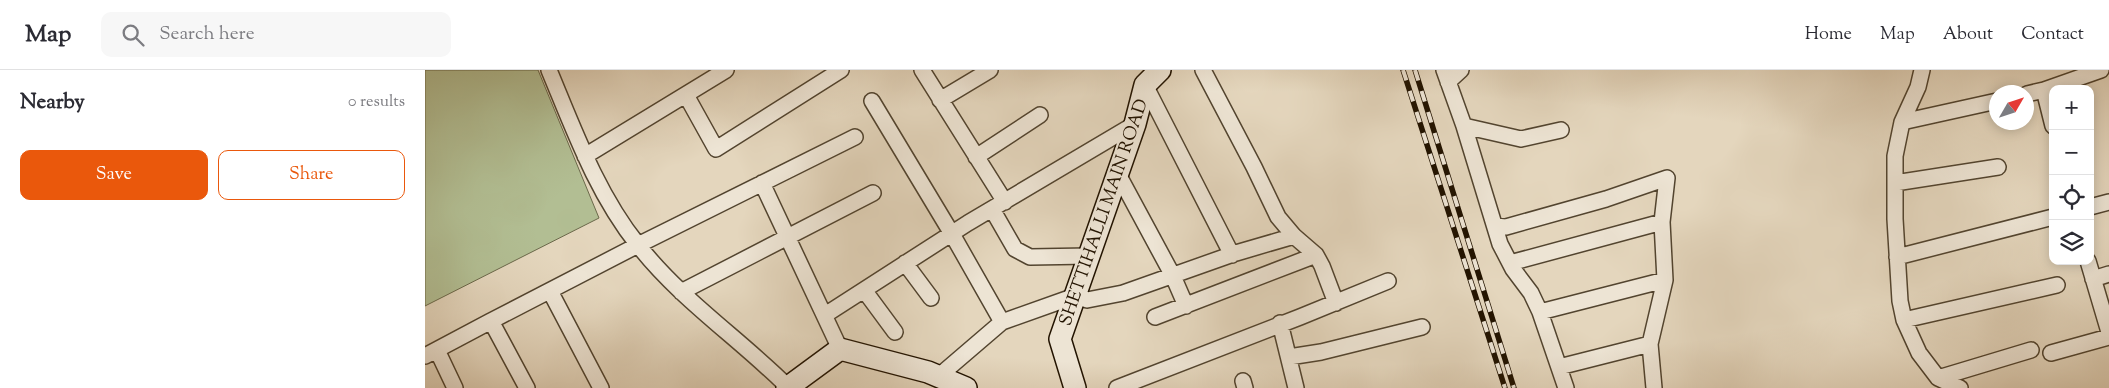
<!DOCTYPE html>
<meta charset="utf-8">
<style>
body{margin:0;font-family:"Sorts Mill Goudy",serif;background:#f7f7f7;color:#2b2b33}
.controls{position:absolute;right:15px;top:15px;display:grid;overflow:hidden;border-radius:10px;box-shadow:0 2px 12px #0003}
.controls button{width:45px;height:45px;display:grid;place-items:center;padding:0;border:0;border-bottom:1px solid #e1e1e2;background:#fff;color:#2b2b33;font:25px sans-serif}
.compass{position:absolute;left:1564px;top:15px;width:45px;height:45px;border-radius:50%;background:#fff;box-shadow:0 2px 12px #0003;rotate:51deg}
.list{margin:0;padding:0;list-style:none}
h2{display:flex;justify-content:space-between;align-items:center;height:65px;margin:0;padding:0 20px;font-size:21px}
h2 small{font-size:16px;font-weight:400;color:#7c7c81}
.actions{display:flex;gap:10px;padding:15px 20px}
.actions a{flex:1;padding:11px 0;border:1px solid #ea580c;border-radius:10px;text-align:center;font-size:18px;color:#ea580c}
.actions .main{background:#ea580c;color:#fff}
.icon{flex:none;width:28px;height:28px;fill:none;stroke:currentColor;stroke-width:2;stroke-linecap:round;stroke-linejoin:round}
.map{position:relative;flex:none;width:1684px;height:318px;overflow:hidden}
header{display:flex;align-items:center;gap:30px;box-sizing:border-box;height:70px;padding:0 25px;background:#fff;border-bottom:1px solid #e1e1e2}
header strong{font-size:24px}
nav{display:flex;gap:28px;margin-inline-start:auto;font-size:18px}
.search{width:350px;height:45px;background:#f7f7f7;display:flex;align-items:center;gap:12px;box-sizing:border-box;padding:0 18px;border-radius:10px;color:#7c7c81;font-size:19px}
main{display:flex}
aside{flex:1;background:#fff}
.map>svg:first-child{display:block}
.green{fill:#b2be93;stroke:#6a684a}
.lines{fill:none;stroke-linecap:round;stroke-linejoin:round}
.street-casing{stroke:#52442f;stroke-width:18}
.secondary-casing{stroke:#221300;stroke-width:24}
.street{stroke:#ede4d4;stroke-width:15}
.secondary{stroke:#ede4d4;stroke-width:21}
.rail-casing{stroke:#221300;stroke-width:5.5}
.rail{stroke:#ede4d4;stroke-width:4;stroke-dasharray:11;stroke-linecap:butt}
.labels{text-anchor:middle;stroke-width:4;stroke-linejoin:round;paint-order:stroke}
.street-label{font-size:18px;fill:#221300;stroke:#ede4d4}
</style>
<header>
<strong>Map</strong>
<div class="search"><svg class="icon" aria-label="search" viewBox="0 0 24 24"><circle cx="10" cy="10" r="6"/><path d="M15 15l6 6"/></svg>Search here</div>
<nav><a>Home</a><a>Map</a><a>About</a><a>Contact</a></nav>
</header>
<main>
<aside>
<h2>Nearby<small>0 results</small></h2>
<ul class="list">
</ul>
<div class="actions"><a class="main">Save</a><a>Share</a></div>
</aside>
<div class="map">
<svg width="1684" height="318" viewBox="0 0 1684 318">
<rect width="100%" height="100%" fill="#e4d6bd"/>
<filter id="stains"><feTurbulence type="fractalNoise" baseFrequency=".004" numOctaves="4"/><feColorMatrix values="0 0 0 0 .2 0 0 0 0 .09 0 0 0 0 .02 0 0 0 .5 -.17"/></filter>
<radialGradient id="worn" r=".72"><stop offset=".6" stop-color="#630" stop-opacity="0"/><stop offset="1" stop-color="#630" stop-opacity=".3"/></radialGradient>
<path class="green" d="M0 0H113L174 148 0 236Z"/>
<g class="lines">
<g class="street-casing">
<path id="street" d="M124 0C149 60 172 124 213 175 256 230 315 269 364 318
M497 0 580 132
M778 0 829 97 853 147 869 166 891 185 897 196 911 233
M1019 0 1039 56
M1497 0 1493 17 1477 52 1470 86V149L1475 231 1479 250 1494 283 1513 308 1535 318
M1023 12 1036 0
M720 15 807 185
M1602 24 1619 20
M261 25 291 79 416 0
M515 30 565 0
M447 31 527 164 577 252 514 306
M1477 52 1572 31
M1628 56 1619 20 1676 0
M1136 60 1096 69 1039 56 1075 174 1088 199 1106 223 1115 242 1141 318
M160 86 301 0
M551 87 615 45
M693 104 748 206 761 236
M337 113 415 279
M1470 113 1573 97
M1665 137 1684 132
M567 139 590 179 605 187 664 186
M1070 156 1081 157 1181 129 1242 108 1237 152 1240 210 1225 274 1229 318
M1472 187 1628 147
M1663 191 1684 262
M480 193 506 228
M1085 193 1237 152
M1668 209 1684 204
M439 220 470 262
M125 221 176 318
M256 222 448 123
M1115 242 1240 210
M400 245 543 153 710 54
M730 247 891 185
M1479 250 1632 215
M577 252 650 226 662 230 698 223 811 183 869 166
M855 253 871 318
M12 280 30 318
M1626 283 1684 267
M0 286 66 251
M864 287 896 282 997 257
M1134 297 1225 274
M1513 308 1606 280
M818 311 820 318
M102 318 66 251 213 175 430 67
M692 318 875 247 963 211"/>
</g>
<g class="secondary-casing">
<path id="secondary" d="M362 318 415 279 503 302 541 318
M650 318 635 269 710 54 720 15 735 0"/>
</g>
<use href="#street" class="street"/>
<use href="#secondary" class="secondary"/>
<g class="rail-casing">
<path id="rail" d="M978 0 1080 318
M990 0 1089 318"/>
</g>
<use href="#rail" class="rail"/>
</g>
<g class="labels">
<g class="street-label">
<text transform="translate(678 142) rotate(-71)" y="6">SHETTIHALLI MAIN ROAD</text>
</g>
</g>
<rect width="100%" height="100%" filter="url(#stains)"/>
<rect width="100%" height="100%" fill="url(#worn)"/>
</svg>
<div class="controls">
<button>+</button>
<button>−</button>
<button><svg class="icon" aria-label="locate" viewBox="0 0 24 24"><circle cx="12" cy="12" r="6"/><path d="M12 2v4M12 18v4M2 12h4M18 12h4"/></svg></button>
<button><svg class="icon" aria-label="layers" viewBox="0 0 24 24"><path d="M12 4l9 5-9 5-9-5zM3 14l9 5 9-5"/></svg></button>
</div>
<svg class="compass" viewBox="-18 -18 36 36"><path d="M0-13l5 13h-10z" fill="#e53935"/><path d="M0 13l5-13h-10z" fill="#7c7c81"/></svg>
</div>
</main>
